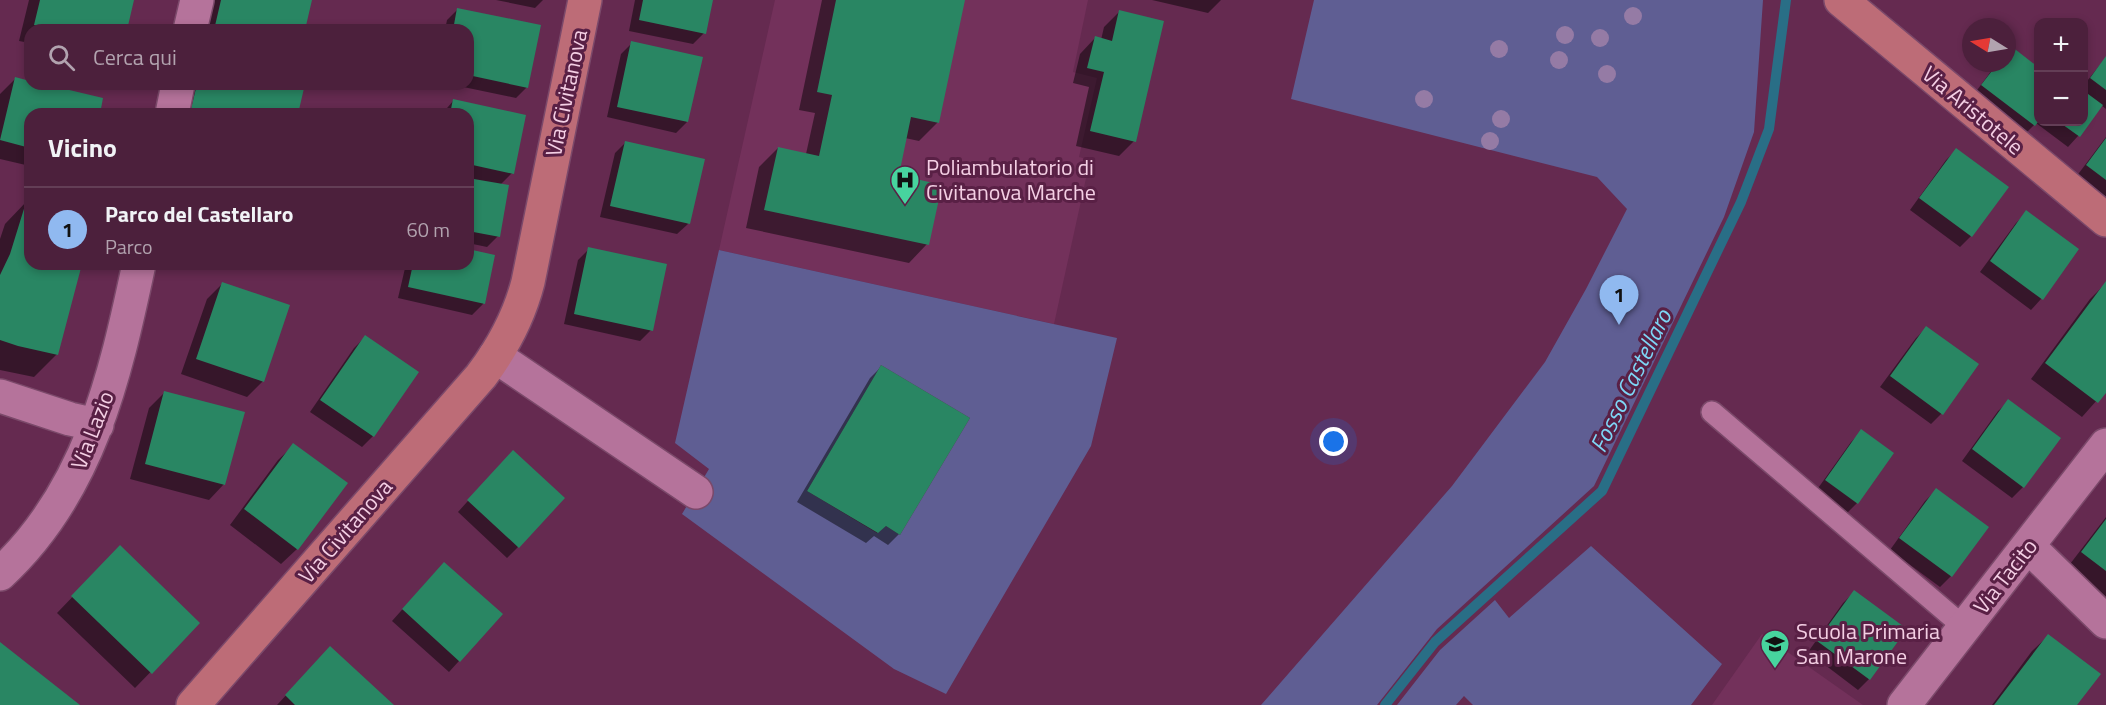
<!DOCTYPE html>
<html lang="it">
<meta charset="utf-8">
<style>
body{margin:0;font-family:"Titillium Web",sans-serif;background:#532843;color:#f1f3f6}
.controls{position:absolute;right:18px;top:18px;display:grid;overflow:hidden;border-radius:12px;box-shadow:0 3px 9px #0003}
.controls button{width:54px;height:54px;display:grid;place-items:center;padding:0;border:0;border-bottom:2px solid #633e56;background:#4c203c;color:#f1f3f6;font:30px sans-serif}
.compass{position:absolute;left:1962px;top:18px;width:54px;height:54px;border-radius:50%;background:#4c203c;box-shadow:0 3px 9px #0003;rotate:281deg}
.you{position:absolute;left:1334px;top:442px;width:21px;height:21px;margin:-15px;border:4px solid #fff;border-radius:50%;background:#1a73e8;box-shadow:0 0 0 9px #1a73e833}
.badge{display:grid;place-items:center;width:39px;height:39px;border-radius:50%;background:#90b9f0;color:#111;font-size:20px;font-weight:700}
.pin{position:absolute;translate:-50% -50px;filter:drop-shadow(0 2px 3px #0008)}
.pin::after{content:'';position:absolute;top:32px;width:21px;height:18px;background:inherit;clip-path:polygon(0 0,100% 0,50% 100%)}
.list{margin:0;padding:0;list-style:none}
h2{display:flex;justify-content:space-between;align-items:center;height:78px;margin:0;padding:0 24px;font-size:26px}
h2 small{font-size:20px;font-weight:400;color:#b2a3af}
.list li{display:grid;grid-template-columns:39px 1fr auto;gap:18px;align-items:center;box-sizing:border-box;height:84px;padding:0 24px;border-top:2px solid #633e56}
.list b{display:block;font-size:22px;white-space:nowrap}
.list p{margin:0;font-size:20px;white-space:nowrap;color:#b2a3af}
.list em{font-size:20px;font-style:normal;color:#b2a3af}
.icon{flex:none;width:33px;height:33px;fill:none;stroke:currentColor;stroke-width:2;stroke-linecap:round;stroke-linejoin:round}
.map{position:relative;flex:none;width:2106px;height:705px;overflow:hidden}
.search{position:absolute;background:#4c203c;box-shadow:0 3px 9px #0003;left:24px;top:24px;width:450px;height:66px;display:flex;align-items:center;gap:15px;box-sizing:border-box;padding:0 21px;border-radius:18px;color:#b2a3af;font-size:22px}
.panel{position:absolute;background:#4c203c;box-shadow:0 3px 9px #0003;left:24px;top:108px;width:450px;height:162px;border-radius:18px}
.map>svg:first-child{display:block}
.built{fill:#73315b}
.green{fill:#5f5e93;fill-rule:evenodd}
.shadow{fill:#0007}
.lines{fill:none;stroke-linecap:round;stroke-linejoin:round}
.stream{stroke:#296e86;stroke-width:10}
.building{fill:#298663}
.lane-casing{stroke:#7b496a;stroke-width:24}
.street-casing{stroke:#7b496a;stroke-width:36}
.secondary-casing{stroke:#7b496a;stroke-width:36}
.lane{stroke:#b5739b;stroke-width:21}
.street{stroke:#b5739b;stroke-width:33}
.secondary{stroke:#bd6c77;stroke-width:33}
.tree{fill:#957ba5}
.labels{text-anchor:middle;stroke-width:6;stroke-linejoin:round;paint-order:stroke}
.street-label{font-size:22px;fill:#f4cfe4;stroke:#592045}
.poi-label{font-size:22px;fill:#f4cfe4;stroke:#592045;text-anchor:start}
.water-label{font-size:24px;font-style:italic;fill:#7ed6f6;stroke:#592045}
</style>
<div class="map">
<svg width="2106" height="705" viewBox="0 0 2106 705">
<rect width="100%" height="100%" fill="#652a50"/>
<path class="built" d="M775 0H1088L1073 72 1097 78 1079 157 1090 160 1054 324 719 250Z
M1762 634 1863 705H1712Z"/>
<path class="green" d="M1314 0H1763L1754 132 1724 217 1594 486 1437 629 1377 705H1261L1452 486 1545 362 1586 289 1627 209 1597 177 1291 99Z
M719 250 1117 338 1091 446 946 694 894 669 682 514 709 469 675 443ZM881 365 970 418 900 535 886 526 877 533 807 491Z
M1591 546 1722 664 1691 705H1473L1464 696 1456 705H1397L1440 650 1495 600 1509 618Z"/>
<path class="shadow" d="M29 0H133L126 30H30V43L19 41Z
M210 0H310L303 30H203Z
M496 0H543L535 8Z
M635 0H711L704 33 693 44 629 31Z
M822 0H964L938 122 919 141 905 138 897 177 927 244 909 263 746 228 759 167 778 148 806 154 815 113 799 110Z
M1152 0H1221L1208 13Z
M458 9 527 87 516 98 449 84H468V30H445L447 20Z
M1119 12 1134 141 1119 156 1076 146 1089 87 1073 83 1080 54 1095 38 1101 40 1104 27Z
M632 43 687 122 676 133 607 117 621 54Z
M2011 48 2038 69V122H2084V85L2106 57V109L2101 105 2078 136 2068 147 2036 123 2023 136 1972 97 1997 63H2007V52Z
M15 79 30 82V84H38L98 114H30V166L0 159V94Z
M186 84H304L297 114H179Z
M453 101 524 116 512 173 500 185 498 236 487 247 468 243V114H442Z
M2106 137V199L2076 177Z
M626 142 688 224 677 234 600 217 615 153Z
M1956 150 1971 236 1960 247 1910 210 1946 160Z
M27 201 30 202V264H81L57 354 34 377 0 370V239L5 224Z
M2027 212 2041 299 2031 310 1980 272 2016 223Z
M589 249 651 330 640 341 564 324 578 260Z
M468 251 494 257 483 304 472 315 398 298 406 264H468Z
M222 284 263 381 247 397 181 374 207 299Z
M2105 284 2106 390 2082 417 2031 379 2090 299Z
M1927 327 1941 414 1931 424 1880 387 1916 338Z
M365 337 417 373 373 436 362 447 310 412 354 348Z
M881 367 899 534 888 545 874 536 866 543 797 502 870 378Z
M164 393 224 484 209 500 130 479 149 408Z
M2009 401 2023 487 2012 498 1962 461 1998 411Z
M1862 431 1857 503 1846 514 1816 491 1851 442Z
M294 445 297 549 281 564 230 525 278 460Z
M502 463 518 547 507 558 458 512Z
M1936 490 1951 576 1940 587 1890 550 1925 501Z
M2106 517V598L2067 568Z
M105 563 198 623 135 688 57 613Z
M433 575 459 661 449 672 392 621Z
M1854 592 1869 679 1858 690 1808 652 1843 603Z
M2048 636 2075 705H1992L2032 651Z
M315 664 391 705H277Z"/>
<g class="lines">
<path class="stream" d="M1385 705 1435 642 1602 491 1741 202 1769 129 1786 0"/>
</g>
<path class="building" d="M40 0H134L127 30H53L34 25Z
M221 0H312L305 30H214Z
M643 0H713L706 34 639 20Z
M836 0H965L939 123 911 117 899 175 942 185 929 245 764 210 778 147 819 156 832 95 817 92Z
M457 8 541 25 528 88 468 75V30H453Z
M1119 10 1164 21 1136 142 1090 131 1104 72 1087 68 1095 36 1112 41Z
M631 41 703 57 688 122 617 107Z
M2011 46 2038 67V122L2035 126 1981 85 1998 63H2007V52Z
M2106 56V90L2090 78Z
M15 77 30 81V84H44L103 98 100 114H30V148L0 140Z
M197 84H305L298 114H214L191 109Z
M2084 91 2103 105 2080 137 2059 122H2084Z
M453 99 526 115 514 174 468 164V114H450Z
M2106 138V180L2086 165Z
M625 141 705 159 690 224 610 206Z
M1956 148 2009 187 1972 237 1919 198Z
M468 178 509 185 500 237 468 231Z
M27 199 30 200V264H82L58 355 18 346 0 340V275L10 254Z
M2026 210 2079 249 2043 300 1990 261Z
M588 247 667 264 653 331 574 314Z
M468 249 495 255 485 304 408 287 413 264H468Z
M2106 281V393L2098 403 2045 363Z
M222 282 290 305 264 382 196 359Z
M1926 326 1979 364 1943 415 1890 376Z
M365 335 419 372 374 437 320 400Z
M881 365 970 418 900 535 886 526 878 533 807 491Z
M164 391 245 412 225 485 145 464Z
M2008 399 2061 438 2024 488 1972 449Z
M1861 429 1894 453 1858 504 1825 480Z
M293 443 348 483 298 550 244 509Z
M513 450 565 498 519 548 467 500Z
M1936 488 1989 527 1952 577 1899 538Z
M2106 519V571L2081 552Z
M120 545 200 623 152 674 71 596Z
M444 562 503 614 460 662 402 609Z
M1854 590 1907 629 1870 680 1817 641Z
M2048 634 2101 674 2077 705H1994Z
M0 642 80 705H0Z
M330 646 394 705H295L285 695Z"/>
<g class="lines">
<g class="lane-casing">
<path id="lane" d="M1712 412 1964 627"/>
</g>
<g class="street-casing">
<path id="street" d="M190 30 197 0
M172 114 178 84
M495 356 696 492
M0 396 70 419 97 425
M2029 547 2106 622
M0 574C89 492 115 377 139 264
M1904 705 2106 445"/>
</g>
<g class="secondary-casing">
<path id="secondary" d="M1841 0 2106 220
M193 705 481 376C503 347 519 317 528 282L585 0"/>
</g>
<use href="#lane" class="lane"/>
<use href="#street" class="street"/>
<use href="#secondary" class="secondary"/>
</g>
<g class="tree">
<circle cx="1633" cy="16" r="9"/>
<circle cx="1565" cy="35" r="9"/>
<circle cx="1600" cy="38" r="9"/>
<circle cx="1499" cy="49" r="9"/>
<circle cx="1559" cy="60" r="9"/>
<circle cx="1607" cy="74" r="9"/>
<circle cx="1424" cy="99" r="9"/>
<circle cx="1501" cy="119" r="9"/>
<circle cx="1490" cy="141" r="9"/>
</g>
<defs>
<g id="hospital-pin" transform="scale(1.5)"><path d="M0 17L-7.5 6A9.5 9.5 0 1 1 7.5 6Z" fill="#47d49e" stroke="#592045"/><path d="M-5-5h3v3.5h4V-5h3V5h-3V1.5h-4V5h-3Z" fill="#111"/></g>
<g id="school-pin" transform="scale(1.5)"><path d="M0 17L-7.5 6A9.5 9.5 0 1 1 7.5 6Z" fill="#47d49e" stroke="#592045"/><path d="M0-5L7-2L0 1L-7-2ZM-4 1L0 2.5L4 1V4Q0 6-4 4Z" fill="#111"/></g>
</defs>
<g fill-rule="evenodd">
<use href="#hospital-pin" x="905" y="180"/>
<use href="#school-pin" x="1775" y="644"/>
</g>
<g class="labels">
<g class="street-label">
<text transform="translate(566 93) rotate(-78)" y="8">Via Civitanova</text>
<text transform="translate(1973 110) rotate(40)" y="8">Via Aristotele</text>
<text transform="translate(92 430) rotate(-69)" y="8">Via Lazio</text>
<text transform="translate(345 531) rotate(-49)" y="8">Via Civitanova</text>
<text transform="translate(2005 576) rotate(-52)" y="8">Via Tacito</text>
</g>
<g class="poi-label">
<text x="926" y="175">Poliambulatorio di<tspan x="926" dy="25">Civitanova Marche</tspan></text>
<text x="1796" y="639">Scuola Primaria<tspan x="1796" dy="25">San Marone</tspan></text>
</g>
<g class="water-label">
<text transform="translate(1631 381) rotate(-64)" y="8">Fosso Castellaro</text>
</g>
</g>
</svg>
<div class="controls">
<button>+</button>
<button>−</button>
</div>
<svg class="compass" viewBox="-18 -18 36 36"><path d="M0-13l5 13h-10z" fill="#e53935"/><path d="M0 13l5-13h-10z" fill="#b2a3af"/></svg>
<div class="you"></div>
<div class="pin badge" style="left:1619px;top:325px">1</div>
<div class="search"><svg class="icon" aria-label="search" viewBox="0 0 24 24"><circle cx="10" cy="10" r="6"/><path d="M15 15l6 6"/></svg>Cerca qui</div>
<section class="panel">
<h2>Vicino<small></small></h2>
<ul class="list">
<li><span class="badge">1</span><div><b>Parco del Castellaro</b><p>Parco</p></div><em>60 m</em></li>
</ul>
</section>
</div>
